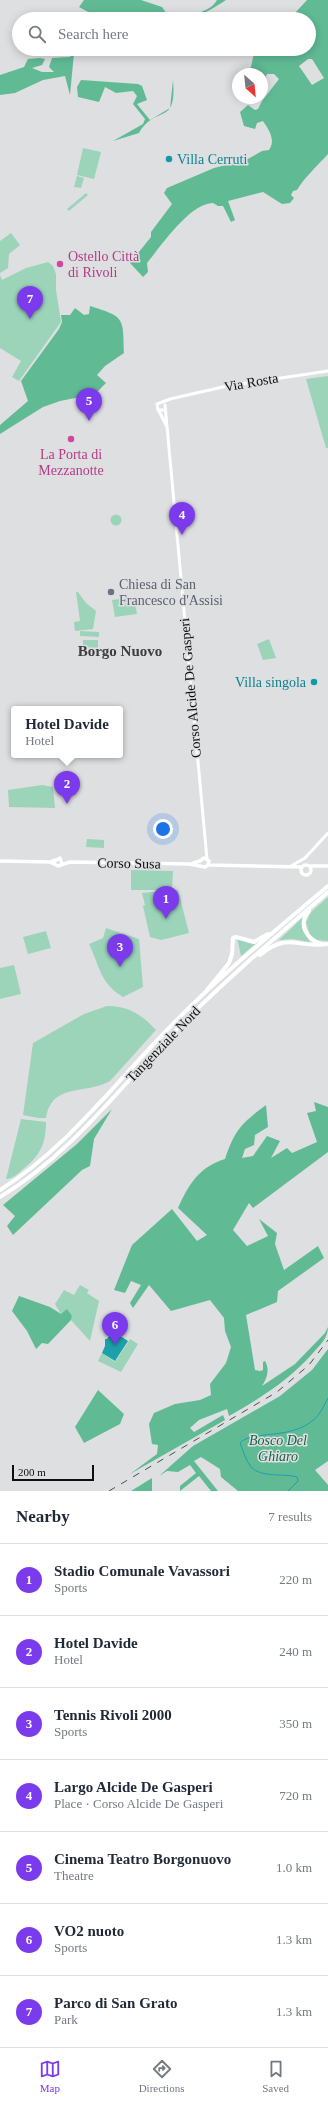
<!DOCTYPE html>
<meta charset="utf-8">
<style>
body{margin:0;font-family:"Times New Roman",serif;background:#f6f6f7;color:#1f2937}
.compass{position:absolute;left:232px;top:68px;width:36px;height:36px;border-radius:50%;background:#fff;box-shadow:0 2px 10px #0003;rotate:153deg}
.scale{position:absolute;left:12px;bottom:10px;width:82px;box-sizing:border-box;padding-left:4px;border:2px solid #0e0f10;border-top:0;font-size:11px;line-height:14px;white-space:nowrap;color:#0e0f10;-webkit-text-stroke:3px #dedfe1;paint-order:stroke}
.you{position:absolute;left:163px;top:829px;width:14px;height:14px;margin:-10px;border:3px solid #fff;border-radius:50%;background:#1a73e8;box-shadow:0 0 0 6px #1a73e833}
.badge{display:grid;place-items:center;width:26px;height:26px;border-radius:50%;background:#7c3aed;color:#fff;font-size:13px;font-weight:700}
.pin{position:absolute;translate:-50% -33px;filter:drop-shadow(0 1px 2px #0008)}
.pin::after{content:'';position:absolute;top:21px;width:14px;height:12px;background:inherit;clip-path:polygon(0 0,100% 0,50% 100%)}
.popup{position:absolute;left:11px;top:706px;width:112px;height:52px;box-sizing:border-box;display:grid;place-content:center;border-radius:4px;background:#fff;filter:drop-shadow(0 1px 3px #0005);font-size:13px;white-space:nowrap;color:#747a83}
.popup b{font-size:15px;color:#1f2937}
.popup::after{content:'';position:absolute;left:50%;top:100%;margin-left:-8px;border:8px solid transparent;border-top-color:#fff}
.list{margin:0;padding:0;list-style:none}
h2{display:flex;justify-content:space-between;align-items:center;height:52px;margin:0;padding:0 16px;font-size:17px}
h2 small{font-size:13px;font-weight:400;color:#747a83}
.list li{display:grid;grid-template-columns:26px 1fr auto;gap:12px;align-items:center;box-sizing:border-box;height:72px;padding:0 16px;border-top:1px solid #e0e1e3}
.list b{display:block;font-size:15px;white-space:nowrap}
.list p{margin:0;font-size:13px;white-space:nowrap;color:#747a83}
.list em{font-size:13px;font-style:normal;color:#747a83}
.icon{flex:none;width:22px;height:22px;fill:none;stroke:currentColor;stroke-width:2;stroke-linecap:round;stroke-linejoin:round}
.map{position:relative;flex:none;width:328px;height:1491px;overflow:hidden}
.search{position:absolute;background:#fff;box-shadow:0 2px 10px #0003;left:12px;right:12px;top:12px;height:44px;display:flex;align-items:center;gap:10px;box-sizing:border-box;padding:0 14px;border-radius:22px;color:#747a83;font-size:15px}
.sheet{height:556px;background:#fff}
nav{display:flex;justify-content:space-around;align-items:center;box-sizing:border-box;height:56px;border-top:1px solid #e0e1e3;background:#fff;font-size:11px;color:#747a83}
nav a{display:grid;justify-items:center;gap:2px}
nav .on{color:#7c3aed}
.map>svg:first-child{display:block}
.green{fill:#9cd4ba}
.forest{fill:#60bb95;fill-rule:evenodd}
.water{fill:#1ca1ab}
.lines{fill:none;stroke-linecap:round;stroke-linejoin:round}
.stream{stroke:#1ca1ab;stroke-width:1}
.minor{stroke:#fff;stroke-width:3}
.major{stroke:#fff;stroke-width:3.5}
.highway{stroke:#fff;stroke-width:4}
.rail{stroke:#4d4e50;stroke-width:1;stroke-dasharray:7 7;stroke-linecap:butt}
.culture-dot{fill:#0f9aa8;stroke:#dedfe1;stroke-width:1.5}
.hotel-dot{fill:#d1479c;stroke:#dedfe1;stroke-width:1.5}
.worship-dot{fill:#6b7280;stroke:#dedfe1;stroke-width:1.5}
.labels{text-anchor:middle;stroke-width:3;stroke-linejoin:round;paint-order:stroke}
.culture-label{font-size:14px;fill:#0d838f;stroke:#dedfe1;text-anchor:start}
.hotel-label{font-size:14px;fill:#b23c85;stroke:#dedfe1;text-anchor:start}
.street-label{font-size:14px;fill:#0e0f10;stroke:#dedfe1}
.worship-label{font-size:14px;fill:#5b616d;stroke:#dedfe1;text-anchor:start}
.park-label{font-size:14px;font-style:italic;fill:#1b6147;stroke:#dedfe1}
.neighbourhood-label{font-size:15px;font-weight:bold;fill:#3c3d3e;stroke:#dedfe1}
</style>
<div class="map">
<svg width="328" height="1491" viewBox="0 0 328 1491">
<rect width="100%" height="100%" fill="#dedfe1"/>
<path class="green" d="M83 148 101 152 94 179 77 175Z
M77 176 84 178 81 188 74 187Z
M86 193 88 195 69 211 67 209Z
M11 233 20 245 9 254 8 268 0 273V241Z
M48 262 53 266 56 274V290L61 322 19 381 12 377 21 361 0 348V275L2 280 26 268Z
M328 376V448H326L306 379Z
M110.5 520a5.5 5.5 0 1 1 11 0a5.5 5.5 0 1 1-11 0Z
M76 592H78L86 603 96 611 93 629 75 631 74 622 80 621Z
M134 597 137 614 115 617 112 600Z
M80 631 99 632V637L80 636Z
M269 639 276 658 263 660 257 644Z
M83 640H98V648L83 647Z
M42 785 53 787 55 808 9 807 8 790Z
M87 839 104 840V848L86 847Z
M131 870 173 871 172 890H178L189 933 161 940 150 937 143 906 145 905 142 893 172 890H131Z
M328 897V941L316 940 310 935 306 922 311 912Z
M302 918V928L310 942 293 939 279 940Z
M106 928 139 939 143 987 123 997C100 983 100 967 89 944L103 938Z
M46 931 51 948 28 954 23 937Z
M237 938 248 943 255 944 241 956Z
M14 965 21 994 0 999V968Z
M107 1006C129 1006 142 1015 156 1030L110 1081C86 1095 52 1082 46 1118H38L23 1115 33 1043 84 1014Z
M21 1119 46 1122C46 1144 40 1156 22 1170 18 1174 12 1179 6 1179Z
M80 1285 89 1290 87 1293 99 1301 90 1341 71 1320 72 1316 61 1314 55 1304 64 1290 74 1295Z
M130 1339 138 1344 121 1372 98 1361 102 1353 115 1362Z"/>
<path class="forest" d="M84 0H141L162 7 169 17 166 19H101L79 7Z
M217 0H226C203 15 196 19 168 19 183 14 208 16 217 0Z
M307 0H328V154C318 165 304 178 297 190L293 191 291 195 294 198 290 203 282 204 263 192 228 201 235 220 231 222 223 206H218L213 203C190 203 161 246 147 263L148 272 143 277 130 263 151 237V232L172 204 164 193 167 188 214 168 246 160 262 151 269 150C276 140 269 130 263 121L257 123 255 129 244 126 240 112 248 105 255 110 258 109 262 101 279 79 274 74H267L262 85V74H255L250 71 255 49H309V19H282L295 13ZM308 59H312L324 78 312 85 299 66Z
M74 53 70 95 65 76 43 80 15 93 0 95V75L24 67 28 59 40 58 45 59 42 65 32 68 42 72H54L49 67 52 58 70 57Z
M81 80 138 84 142 86 147 100 137 104 150 120 170 108 173 80C177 127 156 104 139 133L113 141 143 124 145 119 133 104 137 96 133 91 116 93 105 87 99 102 78 97 77 87Z
M90 306C125 317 123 317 124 353L105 366 97 375 106 383 95 394 60 401 43 407 0 434V425L28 401 21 381 59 329 62 322 61 315H70L75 308 84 315 89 314Z
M314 1102 328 1107V1152L253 1208 249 1203 233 1230 247 1246 268 1236 259 1219 277 1233 275 1244 284 1270 318 1246 324 1258 278 1291 277 1302 246 1315 255 1370 260 1371 263 1370V1362L265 1361C270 1370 267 1378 262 1386L295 1364 325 1333 328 1327C328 1338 320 1345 313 1353 288 1381 262 1397 229 1416L227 1409 199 1420 190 1428 194 1432 223 1415 225 1420 130 1474 157 1454 158 1445 152 1444 149 1424 154 1413 175 1404 200 1400 211 1395 210 1384 226 1363 231 1347 225 1331 224 1318 210 1300 171 1311 149 1285 133 1308 130 1303 141 1285 131 1281 125 1293 114 1290 132 1245 172 1209 197 1241 207 1235 178 1208C189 1184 199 1167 225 1159 235 1129 242 1123 266 1105L268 1127 255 1135 254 1145 245 1149 242 1158 253 1156 267 1136 280 1141 271 1158 287 1148 292 1153 317 1142 307 1113 316 1111Z
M112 1109 94 1139 90 1166 82 1170 13 1235 7 1226 15 1216 3 1205 77 1144Z
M19 1296 50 1307 61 1314 67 1309 72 1316 71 1320 48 1344 42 1343 36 1349 27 1331 12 1311Z
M328 1349V1461L315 1470 328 1485V1491H238L221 1477 220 1469 201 1457 194 1461 218 1491H211L199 1476 180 1491V1486L196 1473 190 1465 178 1472 167 1471 159 1476 193 1446 280 1396 312 1370Z
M98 1390 124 1414 120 1424 84 1443 75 1427Z
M152 1478V1491H131Z"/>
<path class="water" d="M113 1331 128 1341 115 1361 102 1353 105 1346V1339H107Z"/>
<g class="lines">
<path class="stream" d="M288 1491 298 1481 297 1477C283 1473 261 1478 251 1467 246 1461 243 1450 240 1443 252 1429 298 1442 319 1414 323 1409 325 1403 328 1398"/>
<path class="minor" d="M165 405 207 859
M164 410H158L157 404 170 399 227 386 328 371
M159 411 167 427
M291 866 305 858 328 833"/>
<path class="major" d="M0 861 50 862 55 860
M55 861 60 858 62 864
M50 862 58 866 70 862 189 864 205 867 208 865 209 861
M193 863 200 861 204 858 209 861
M209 865 302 867
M301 870a5 5 0 1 1 10 0a5 5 0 1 1-10 0Z
M310 866H328"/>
<path class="highway" d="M309 911C297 925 307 939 321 944
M260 955C290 931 296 949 328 944
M207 990 229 963 232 954 233 938 236 937 254 942 268 934
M0 1190C67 1148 115 1083 170 1027 219 976 275 931 328 886
M0 1197C70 1155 119 1088 175 1031 223 982 276 937 328 892"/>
<path class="rail" d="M109 1491 277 1392 309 1365 328 1340"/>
</g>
<g class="culture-dot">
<circle cx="169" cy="159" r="4"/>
<circle cx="314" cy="682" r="4"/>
</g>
<g class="hotel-dot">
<circle cx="60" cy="264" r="4"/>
<circle cx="71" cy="439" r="4"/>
</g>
<circle class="worship-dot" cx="111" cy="592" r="4"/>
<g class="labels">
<g class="culture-label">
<text x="177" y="164">Villa Cerruti</text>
<text x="306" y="687" text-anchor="end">Villa singola</text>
</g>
<g class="hotel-label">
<text x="68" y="261">Ostello Città<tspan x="68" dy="16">di Rivoli</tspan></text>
<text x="71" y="459" text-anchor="middle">La Porta di<tspan x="71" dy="16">Mezzanotte</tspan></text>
</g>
<g class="street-label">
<text transform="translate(251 382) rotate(-10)" y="5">Via Rosta</text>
<text transform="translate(190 688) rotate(-95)" y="5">Corso Alcide De Gasperi</text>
<text transform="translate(129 863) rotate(1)" y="5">Corso Susa</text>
<text transform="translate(163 1044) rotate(-46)" y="5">Tangenziale Nord</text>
</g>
<g class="worship-label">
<text x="119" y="589">Chiesa di San<tspan x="119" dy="16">Francesco d'Assisi</tspan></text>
</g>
<g class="park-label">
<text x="278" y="1445">Bosco Del<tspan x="278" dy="16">Ghiaro</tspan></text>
</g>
<g class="neighbourhood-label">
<text x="120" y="656">Borgo Nuovo</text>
</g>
</g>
</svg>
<svg class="compass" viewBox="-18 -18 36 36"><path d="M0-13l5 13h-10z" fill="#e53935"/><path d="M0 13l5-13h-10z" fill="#747a83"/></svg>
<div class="scale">200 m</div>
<div class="you"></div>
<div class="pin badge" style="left:166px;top:919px">1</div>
<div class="pin badge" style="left:67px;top:804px">2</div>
<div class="popup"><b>Hotel Davide</b>Hotel</div>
<div class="pin badge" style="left:120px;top:967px">3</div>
<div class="pin badge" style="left:182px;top:535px">4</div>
<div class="pin badge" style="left:89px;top:421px">5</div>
<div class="pin badge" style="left:115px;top:1345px">6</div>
<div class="pin badge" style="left:30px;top:319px">7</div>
<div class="search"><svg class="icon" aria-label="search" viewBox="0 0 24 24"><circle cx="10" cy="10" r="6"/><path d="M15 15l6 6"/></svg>Search here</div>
</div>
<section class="sheet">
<h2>Nearby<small>7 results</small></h2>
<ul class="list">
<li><span class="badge">1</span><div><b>Stadio Comunale Vavassori</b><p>Sports</p></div><em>220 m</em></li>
<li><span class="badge">2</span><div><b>Hotel Davide</b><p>Hotel</p></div><em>240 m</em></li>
<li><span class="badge">3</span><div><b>Tennis Rivoli 2000</b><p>Sports</p></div><em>350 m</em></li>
<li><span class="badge">4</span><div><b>Largo Alcide De Gasperi</b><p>Place · Corso Alcide De Gasperi</p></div><em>720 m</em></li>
<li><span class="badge">5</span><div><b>Cinema Teatro Borgonuovo</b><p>Theatre</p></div><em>1.0 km</em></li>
<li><span class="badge">6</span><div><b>VO2 nuoto</b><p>Sports</p></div><em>1.3 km</em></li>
<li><span class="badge">7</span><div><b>Parco di San Grato</b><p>Park</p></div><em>1.3 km</em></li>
</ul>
</section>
<nav>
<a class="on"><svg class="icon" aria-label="map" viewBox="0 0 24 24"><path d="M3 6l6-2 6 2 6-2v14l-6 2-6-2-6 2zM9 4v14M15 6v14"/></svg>Map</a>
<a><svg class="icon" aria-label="directions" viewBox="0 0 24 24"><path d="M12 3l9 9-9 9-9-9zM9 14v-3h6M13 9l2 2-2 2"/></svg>Directions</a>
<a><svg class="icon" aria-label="saved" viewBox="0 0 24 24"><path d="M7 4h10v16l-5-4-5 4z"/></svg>Saved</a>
</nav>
